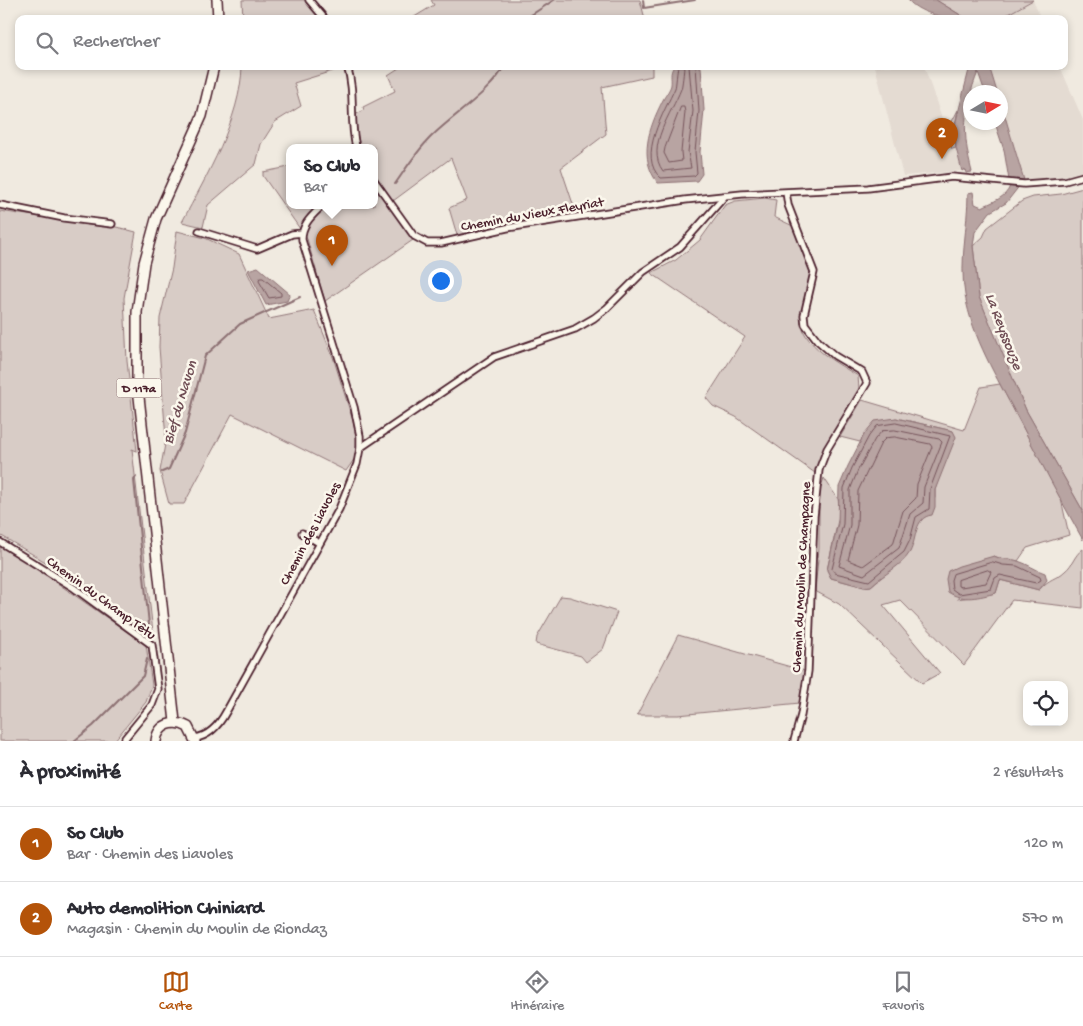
<!DOCTYPE html>
<html lang="fr">
<meta charset="utf-8">
<style>
body{margin:0;font-family:"Gochi Hand",sans-serif;background:#f2f2f3;color:#2b2b33}
.controls{position:absolute;right:15px;bottom:15px;display:grid;overflow:hidden;border-radius:10px;box-shadow:0 2px 8px #0003}
.controls button{width:45px;height:45px;display:grid;place-items:center;padding:0;border:0;border-bottom:1px solid #e1e1e2;background:#fff;color:#2b2b33;font:25px sans-serif}
.compass{position:absolute;left:963px;top:85px;width:45px;height:45px;border-radius:50%;background:#fff;box-shadow:0 2px 8px #0003;rotate:80deg}
.you{position:absolute;left:440px;top:280px;width:18px;height:18px;margin:-12px;border:4px solid #fff;border-radius:50%;background:#1a73e8;box-shadow:0 0 0 8px #1a73e833}
.badge{display:grid;place-items:center;width:32px;height:32px;border-radius:50%;background:#b45309;color:#fff;font-size:16px;font-weight:700}
.pin{position:absolute;translate:-50% -41px;filter:drop-shadow(0 1px 2px #0008)}
.pin::after{content:'';position:absolute;top:26px;width:18px;height:15px;background:inherit;clip-path:polygon(0 0,100% 0,50% 100%)}
.popup{position:absolute;left:286px;top:144px;width:92px;height:65px;box-sizing:border-box;display:grid;place-content:center;border-radius:10px;background:#fff;filter:drop-shadow(0 1px 4px #0005);font-size:16px;white-space:nowrap;color:#7c7c81}
.popup b{font-size:19px;color:#2b2b33}
.popup::after{content:'';position:absolute;left:50%;top:100%;margin-left:-10px;border:10px solid transparent;border-top-color:#fff}
.list{margin:0;padding:0;list-style:none}
h2{display:flex;justify-content:space-between;align-items:center;height:65px;margin:0;padding:0 20px;font-size:21px}
h2 small{font-size:16px;font-weight:400;color:#7c7c81}
.list li{display:grid;grid-template-columns:32px 1fr auto;gap:15px;align-items:center;box-sizing:border-box;height:75px;padding:0 20px;border-top:1px solid #e1e1e2}
.list b{display:block;font-size:19px;white-space:nowrap}
.list p{margin:0;font-size:16px;white-space:nowrap;color:#7c7c81}
.list em{font-size:16px;font-style:normal;color:#7c7c81}
.icon{flex:none;width:28px;height:28px;fill:none;stroke:currentColor;stroke-width:2;stroke-linecap:round;stroke-linejoin:round}
.map{position:relative;flex:none;width:1083px;height:741px;overflow:hidden}
.search{position:absolute;background:#fff;box-shadow:0 2px 8px #0003;left:15px;right:15px;top:15px;height:55px;display:flex;align-items:center;gap:12px;box-sizing:border-box;padding:0 18px;border-radius:10px;color:#7c7c81;font-size:19px}
.sheet{height:215px;background:#fff}
nav{display:flex;justify-content:space-around;align-items:center;box-sizing:border-box;height:70px;border-top:1px solid #e1e1e2;background:#fff;font-size:14px;color:#7c7c81}
nav a{display:grid;justify-items:center;gap:2px}
nav .on{color:#b45309}
.map>svg:first-child{display:block}
.built{fill:#e4dbd2}
.green{fill:#d8ccc6;stroke:#917678}
.water{fill:#b8a4a2;stroke:#8c6f72}
.lines{fill:none;stroke-linecap:round;stroke-linejoin:round}
.shore{stroke:#76545b;stroke-width:1}
.stream{stroke:#8c6f72;stroke-width:2}
.minor-casing{stroke:#4a1f2b;stroke-width:9}
.primary-casing{stroke:#4a1f2b;stroke-width:12}
.minor{stroke:#fbf7ec;stroke-width:5.5}
.primary{stroke:#fbf7ec;stroke-width:9}
.labels{text-anchor:middle;stroke-width:5;stroke-linejoin:round;paint-order:stroke}
.shield{fill:#fbf7ec;stroke:#7f6065;stroke-width:1}
.shield-label{font-size:12px;font-weight:bold;fill:#4a1f2b}
.street-label{font-size:14px;fill:#4a1f2b;stroke:#fbf7ec}
.water-label{font-size:15px;font-style:italic;fill:#704e55;stroke:#fbf7ec}
</style>
<div class="map">
<svg width="1083" height="741" viewBox="0 0 1083 741">
<rect width="100%" height="100%" fill="#f0eae0"/>
<filter id="ink" filterUnits="userSpaceOnUse"><feTurbulence type="fractalNoise" baseFrequency=".02" numOctaves="2"/><feDisplacementMap in="SourceGraphic" scale="10" xChannelSelector="R" yChannelSelector="G"/><feConvolveMatrix kernelMatrix="1 2 1 2 8 2 1 2 1" color-interpolation-filters="sRGB"/></filter>
<g filter="url(#ink)">
<path class="built" d="M1033 0 1041 19H999Z
M875 66H924L952 148H956L962 171 903 176Z
M989 66H1060L1083 120V171L1057 179 1024 180 1001 103 1000 92H997Z"/>
<path class="green" d="M242 0H304L321 19H243Z
M431 0H640L645 19H411L434 5Z
M936 0H1033L999 19H967Z
M242 66 342 68 294 83 301 106 275 122 261 144 256 164 208 205 203 227 182 222C206 177 241 118 242 66Z
M402 66H652V76L602 87 606 134 561 168 576 213 496 225 457 235 449 208 467 200 451 158 393 201 375 175 374 147H359L355 115 364 110 363 107 395 91 388 75Z
M958 110 954 129 956 148 952 149 947 131Z
M289 167 290 205H374L375 187 413 240 325 301 307 239 263 176V172Z
M1083 188V511L1026 410 997 342 979 297 973 246 983 237 987 228 1022 201 1033 197 1061 194Z
M765 198 776 200 774 217 793 226C799 241 811 261 810 277 810 291 802 305 801 318 799 344 840 365 858 376L859 389 823 451 815 473 736 417 713 406 706 398 745 337 651 273 676 260 700 240 725 205 735 201Z
M0 211C45 219 92 219 136 232L124 298 127 361 137 451 132 449 153 632 146 633 54 567 0 535Z
M177 231 205 238 239 254 269 319 314 310 333 357 353 421 357 441 355 458 346 471 232 414 184 504H169L160 471 166 439 159 347 160 318 172 268Z
M1000 384 1061 499 1069 535 1027 548 1018 561 1004 560 994 556 957 599 996 593 1000 580 1039 590C1049 578 1057 579 1065 571 1073 565 1074 555 1083 549V608L1012 600 964 665 900 600 883 605 940 673 922 683 839 604 815 591 819 548V493L824 478 838 499 840 511 827 570 831 578 864 587 871 586 895 566 920 519 935 498V490L953 431 896 418 865 433 860 442 840 437 862 400 964 430 981 387Z
M0 547 17 555 146 645 152 685 146 702 114 741H0Z
M561 596 570 597 617 612 603 649 586 662 581 656 536 644 537 637Z
M678 635 805 671 800 703 678 715H637Z"/>
<path class="water" d="M908 0H936L967 19C949 19 921 15 908 0Z
M674 66 701 67 704 110 700 152 702 174 697 181 658 183C638 158 649 128 662 102 664 97 670 90 671 85 672 77 669 74 674 66Z
M970 66H989L997 92H985L978 72C963 109 962 134 972 172L966 173 965 169 962 171 956 148 954 129Z
M1001 103 1024 180 1006 203 990 212 975 232 973 246 979 297 1026 410 1083 511V540C1060 499 1038 457 1017 416 997 378 972 337 965 295 959 261 968 227 968 193L973 192 975 204 982 207C992 202 1006 198 1010 186L1004 150 995 123 1000 122Z
M258 267 290 294 287 301 266 305 248 270Z
M896 418 953 431 956 437 935 490V507L932 515C914 517 917 539 910 552 902 566 882 575 871 586L864 587 831 578 827 570 838 523 839 487 848 466 865 433 875 421Z
M994 556C1002 560 1010 558 1018 561 1028 564 1035 570 1045 573L1047 580 1039 590 1000 580 996 593C979 597 963 602 948 592L946 579 948 571 959 566Z"/>
<g class="lines">
<path class="shore" d="M678 66C677 69 676 86 675 88 665 111 636 157 661 178L694 176 697 173 695 152 699 111 696 66
M684 66C684 70 682 87 681 89 672 113 645 147 663 171L691 168 688 152 693 111 689 66
M681 107H684L685 112 681 152 682 161 669 163 664 153 665 148Z
M260 278H263L281 293V296L269 298 259 281Z
M896 423 950 436 930 489 929 509 916 517 910 540 904 552 869 581 835 573 832 569 843 524 844 488 852 468 869 436 877 426Z
M895 430 939 439 942 442 924 487 923 503 910 514 899 548 864 575 839 566 850 525V490L858 470 875 439 882 431Z
M895 437 930 444 932 447 917 484 916 498 903 511 893 544 863 566 848 560 857 525 858 491 881 443 886 438Z
M993 562 1003 565 1017 566 1040 577 1041 580 1036 583 1000 575 995 578 991 589 959 594 952 589 951 580 953 574Z
M988 570 991 572 986 583 961 587 958 586V580Z"/>
<path class="stream" d="M643 0 644 8 695 0
M525 19 554 0
M395 184C407 167 418 149 433 135 452 116 494 89 504 66
M162 472 169 469 185 433 205 356 240 324 300 297
M136 477 134 480 150 634
M74 741 93 726 143 676 147 659"/>
<g class="minor-casing">
<path id="minor" d="M309 0 325 19
M347 66C356 93 349 120 356 147
M374 180 414 236 427 243H441L507 228 685 200 742 194 868 188 952 177 1024 184 1065 181 1083 176
M786 192 788 205 814 272 804 315 805 324 818 341 835 356 862 372 867 383 827 449 819 470 814 516 808 671 801 715 794 741
M0 205 64 218 112 224
M199 231 257 249 292 234 302 233
M360 448 494 357 575 329 594 318 607 308 643 272 680 247 725 196
M302 533 319 543
M0 542 74 588 152 645 158 689 152 705 125 738V741
M195 738C210 736 219 725 226 712L339 509 357 464 360 448V436L354 407 302 240C301 224 313 215 323 205"/>
</g>
<g class="primary-casing">
<path id="primary" d="M217 0 218 19
M175 722 137 379V312L144 263 156 219 202 116 214 66
M156 741C158 724 174 719 188 727L195 741"/>
</g>
<use href="#minor" class="minor"/>
<use href="#primary" class="primary"/>
</g>
</g>
<g class="labels">
<rect class="shield" x="116.5" y="378.5" width="45" height="19" rx="4"/>
<g class="shield-label">
<text x="139" y="392">D 117a</text>
</g>
<g class="street-label">
<text transform="translate(532 213) rotate(-10)" y="5">Chemin du Vieux Fleyriat</text>
<text transform="translate(309 533) rotate(-62)" y="5">Chemin des Liavoles</text>
<text transform="translate(800 577) rotate(-87)" y="5">Chemin du Moulin de Champagne</text>
<text transform="translate(102 597) rotate(36)" y="5">Chemin du Champ Têtu</text>
</g>
<g class="water-label">
<text transform="translate(1005 331) rotate(69)" y="5">La Reyssouze</text>
<text transform="translate(179 402) rotate(-73)" y="5">Bief du Navon</text>
</g>
</g>
</svg>
<div class="controls">
<button><svg class="icon" aria-label="locate" viewBox="0 0 24 24"><circle cx="12" cy="12" r="6"/><path d="M12 2v4M12 18v4M2 12h4M18 12h4"/></svg></button>
</div>
<svg class="compass" viewBox="-18 -18 36 36"><path d="M0-13l5 13h-10z" fill="#e53935"/><path d="M0 13l5-13h-10z" fill="#7c7c81"/></svg>
<div class="you"></div>
<div class="pin badge" style="left:332px;top:266px">1</div>
<div class="popup"><b>So Club</b>Bar</div>
<div class="pin badge" style="left:942px;top:159px">2</div>
<div class="search"><svg class="icon" aria-label="search" viewBox="0 0 24 24"><circle cx="10" cy="10" r="6"/><path d="M15 15l6 6"/></svg>Rechercher</div>
</div>
<section class="sheet">
<h2>À proximité<small>2 résultats</small></h2>
<ul class="list">
<li><span class="badge">1</span><div><b>So Club</b><p>Bar · Chemin des Liavoles</p></div><em>120 m</em></li>
<li><span class="badge">2</span><div><b>Auto demolition Chiniard</b><p>Magasin · Chemin du Moulin de Riondaz</p></div><em>570 m</em></li>
</ul>
</section>
<nav>
<a class="on"><svg class="icon" aria-label="map" viewBox="0 0 24 24"><path d="M3 6l6-2 6 2 6-2v14l-6 2-6-2-6 2zM9 4v14M15 6v14"/></svg>Carte</a>
<a><svg class="icon" aria-label="directions" viewBox="0 0 24 24"><path d="M12 3l9 9-9 9-9-9zM9 14v-3h6M13 9l2 2-2 2"/></svg>Itinéraire</a>
<a><svg class="icon" aria-label="saved" viewBox="0 0 24 24"><path d="M7 4h10v16l-5-4-5 4z"/></svg>Favoris</a>
</nav>
